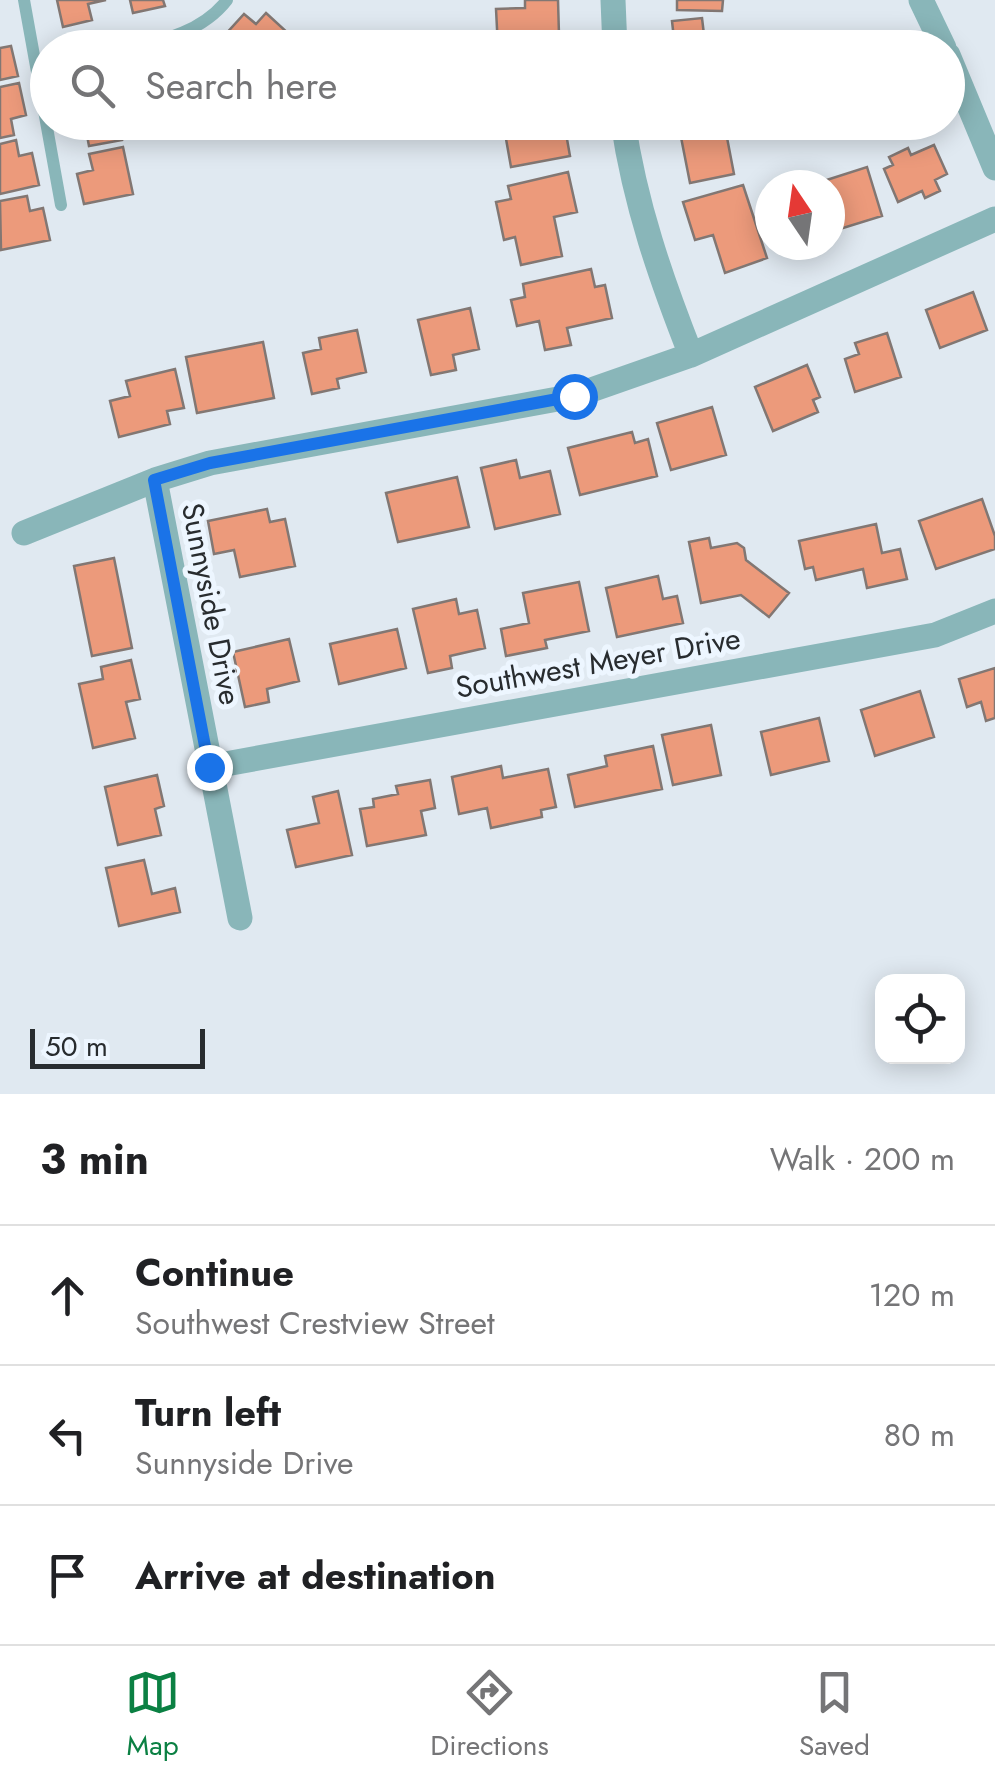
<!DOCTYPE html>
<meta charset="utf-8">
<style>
body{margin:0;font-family:Jost,sans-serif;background:#f2f2f2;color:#202124}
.controls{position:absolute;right:30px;bottom:30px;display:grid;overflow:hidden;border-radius:20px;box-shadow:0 5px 25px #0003}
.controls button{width:90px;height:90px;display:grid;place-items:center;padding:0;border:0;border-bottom:2px solid #e0e0e0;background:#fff;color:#202124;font:50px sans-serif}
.compass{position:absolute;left:755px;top:170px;width:90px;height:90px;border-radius:50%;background:#fff;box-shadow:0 5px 25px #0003;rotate:347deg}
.scale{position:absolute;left:30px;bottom:25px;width:175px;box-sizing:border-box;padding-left:10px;border:5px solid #282c2f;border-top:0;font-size:28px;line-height:35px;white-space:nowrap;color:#282c2f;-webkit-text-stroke:8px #edf6ff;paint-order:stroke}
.stop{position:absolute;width:30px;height:30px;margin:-22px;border:8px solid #1a73e8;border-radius:50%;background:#fff}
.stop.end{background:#1a73e8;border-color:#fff;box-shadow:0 2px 10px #0008}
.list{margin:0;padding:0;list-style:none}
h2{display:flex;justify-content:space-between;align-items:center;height:130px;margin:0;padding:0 40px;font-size:42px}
h2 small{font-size:32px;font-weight:400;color:#757577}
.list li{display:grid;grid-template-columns:65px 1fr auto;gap:30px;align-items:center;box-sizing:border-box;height:140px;padding:0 40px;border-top:2px solid #e0e0e0}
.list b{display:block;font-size:38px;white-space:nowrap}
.list p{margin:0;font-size:32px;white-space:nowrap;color:#757577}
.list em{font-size:32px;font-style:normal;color:#757577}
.icon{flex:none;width:55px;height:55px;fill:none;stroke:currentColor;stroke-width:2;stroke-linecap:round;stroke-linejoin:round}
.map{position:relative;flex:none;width:995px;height:1094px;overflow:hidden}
.search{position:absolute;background:#fff;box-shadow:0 5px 25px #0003;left:30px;right:30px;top:30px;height:110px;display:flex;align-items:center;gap:25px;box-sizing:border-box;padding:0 35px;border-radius:55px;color:#757577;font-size:38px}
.sheet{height:550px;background:#fff}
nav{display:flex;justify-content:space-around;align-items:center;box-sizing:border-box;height:140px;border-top:2px solid #e0e0e0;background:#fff;font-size:28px;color:#757577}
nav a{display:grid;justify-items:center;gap:5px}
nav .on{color:#0b8043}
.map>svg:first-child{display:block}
.building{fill:#ec9a7b;stroke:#827773;stroke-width:2.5}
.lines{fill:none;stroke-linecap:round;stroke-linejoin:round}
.lane{stroke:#89b6b9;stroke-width:12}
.street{stroke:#89b6b9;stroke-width:25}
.route{stroke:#1a73e8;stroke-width:12}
.labels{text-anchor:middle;stroke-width:10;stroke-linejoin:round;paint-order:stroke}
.street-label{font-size:30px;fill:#282c2f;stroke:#edf6ff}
</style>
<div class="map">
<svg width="995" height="1094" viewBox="0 0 995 1094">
<rect width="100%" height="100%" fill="#e0e9f1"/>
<path class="building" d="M57 0H106L88 4 92 20 63 27Z
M130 0H163L165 6 133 13Z
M525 0H558L559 35 537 36 538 48H498L496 9 525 8Z
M677 0H723L722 11 677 10Z
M266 13 289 34 277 48H237L224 36 244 14 256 24Z
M702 18 705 43 723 41V48H675L672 21Z
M11 46 18 76 0 80V48Z
M19 83 26 115 11 119 14 135 0 138V87Z
M68 122H119L122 140 89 146 86 130 70 133Z
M503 122H564L570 156 511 167Z
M678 122H724L734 174 690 183Z
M16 140 19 156 32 153 39 185 0 194V144Z
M934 145 947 174 935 180 940 191 925 198 922 191 898 202 884 169 893 165 889 157 908 148 911 155Z
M123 147 133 194 84 204 77 174 93 170 89 154Z
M867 167 882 216 830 232V185H811Z
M568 172 577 212 554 217 562 256 521 265 515 237 504 240 496 202 511 199 508 186Z
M743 185 767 258 725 273 713 235 695 240 683 202Z
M27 196 30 211 43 208 50 240 1 250 0 201Z
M591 269 595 287 605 285 612 318 567 328 571 345 545 350 539 321 517 326 511 300 525 297 523 284Z
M973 292 987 330 940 348 926 310Z
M470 308 479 349 453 355 456 370 431 375 418 320Z
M357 330 366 372 337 379 339 388 312 394 303 353 321 349 319 338Z
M887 333 901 377 855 392 845 359 859 354 855 343Z
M263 342 274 398 197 413 186 357Z
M807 365 820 397 813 400 818 412 773 431 755 387Z
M175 369 184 408 167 411 170 424 119 437 110 401 130 396 126 381Z
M712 407 726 455 671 470 657 423Z
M632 432 635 443 648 439 657 476 580 495 568 448Z
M516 460 520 478 550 471 560 514 495 529 481 468Z
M457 477 469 527 398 542 386 493Z
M982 499 995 536V549L936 569 919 521Z
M267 509 270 522 285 519 295 566 240 577 234 550 214 554 208 521Z
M876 524 882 553 900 549 907 579 867 588 863 569 816 580 813 567 805 569 799 541Z
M709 538 711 548 737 543 744 548 746 560 789 593 769 617 741 595 701 603 689 542Z
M114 558 132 648 92 656 74 566Z
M658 576 663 599 677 596 683 623 617 637 606 588Z
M579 582 589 631 545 640 547 648 506 656 501 629 529 623 523 593Z
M456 599 459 614 477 610 485 648 450 656 452 668 428 673 413 609Z
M397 629 406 668 339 684 330 644Z
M289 639 299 681 267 689 269 702 245 707 233 652Z
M131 660 140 699 126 702 135 738 93 748 79 684 103 679 101 667Z
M995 668V718L986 721 981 702 967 707 959 679Z
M920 691 934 737 875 756 861 710Z
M819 718 829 761 771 775 761 732Z
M711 725 721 775 673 785 662 735Z
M653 746 662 789 575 807 568 775 607 766 605 756Z
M501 766 503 778 548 769 556 807 541 810 542 817 491 828 487 808 459 814 452 777Z
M157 775 164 806 155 809 161 835 118 845 105 787Z
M430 780 435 808 421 811 426 835 367 846 360 809 374 807 373 799 398 794 396 786Z
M338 791 352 855 296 867 287 830 319 823 313 797Z
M144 860 152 894 175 888 180 912 119 926 106 868Z"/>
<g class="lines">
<path class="lane" d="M24 0 61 205
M129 48C165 40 203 31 227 0"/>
<path class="street" d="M613 0 615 48
M921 0 944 48
M948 55 995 168
M623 122C635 204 661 279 691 355
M155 480 240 918
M24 533 155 480 210 463 574 396 691 355 995 219
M209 767 935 635 995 611"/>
</g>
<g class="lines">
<path class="route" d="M209 767 154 480 210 463 574 396"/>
</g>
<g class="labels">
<g class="street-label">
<text transform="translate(211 604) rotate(79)" y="10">Sunnyside Drive</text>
<text transform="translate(598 663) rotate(-10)" y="10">Southwest Meyer Drive</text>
</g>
</g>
</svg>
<div class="controls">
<button><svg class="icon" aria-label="locate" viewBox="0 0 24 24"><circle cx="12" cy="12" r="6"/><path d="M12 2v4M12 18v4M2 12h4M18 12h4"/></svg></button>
</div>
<svg class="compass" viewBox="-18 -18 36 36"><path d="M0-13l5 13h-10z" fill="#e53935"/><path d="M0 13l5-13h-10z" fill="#757577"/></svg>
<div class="scale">50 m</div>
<div class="stop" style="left:574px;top:396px"></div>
<div class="stop end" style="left:209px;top:767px"></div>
<div class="search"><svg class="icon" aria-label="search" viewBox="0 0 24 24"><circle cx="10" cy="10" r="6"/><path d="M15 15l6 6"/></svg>Search here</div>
</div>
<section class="sheet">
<h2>3 min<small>Walk · 200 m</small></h2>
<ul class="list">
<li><svg class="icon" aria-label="ahead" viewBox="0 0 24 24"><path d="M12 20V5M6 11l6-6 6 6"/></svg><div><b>Continue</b><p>Southwest Crestview Street</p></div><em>120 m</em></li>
<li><svg class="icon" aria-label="left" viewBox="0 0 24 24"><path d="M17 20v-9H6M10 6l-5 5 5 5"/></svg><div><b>Turn left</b><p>Sunnyside Drive</p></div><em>80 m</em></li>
<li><svg class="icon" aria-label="arrive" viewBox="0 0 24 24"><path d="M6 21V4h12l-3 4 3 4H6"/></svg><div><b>Arrive at destination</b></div></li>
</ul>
</section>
<nav>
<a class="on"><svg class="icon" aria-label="map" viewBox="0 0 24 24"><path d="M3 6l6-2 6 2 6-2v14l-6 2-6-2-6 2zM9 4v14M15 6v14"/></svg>Map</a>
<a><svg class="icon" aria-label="directions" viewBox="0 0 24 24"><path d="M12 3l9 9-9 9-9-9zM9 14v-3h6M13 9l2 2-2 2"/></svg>Directions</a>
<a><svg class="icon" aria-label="saved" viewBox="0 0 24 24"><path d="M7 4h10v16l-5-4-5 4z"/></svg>Saved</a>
</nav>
